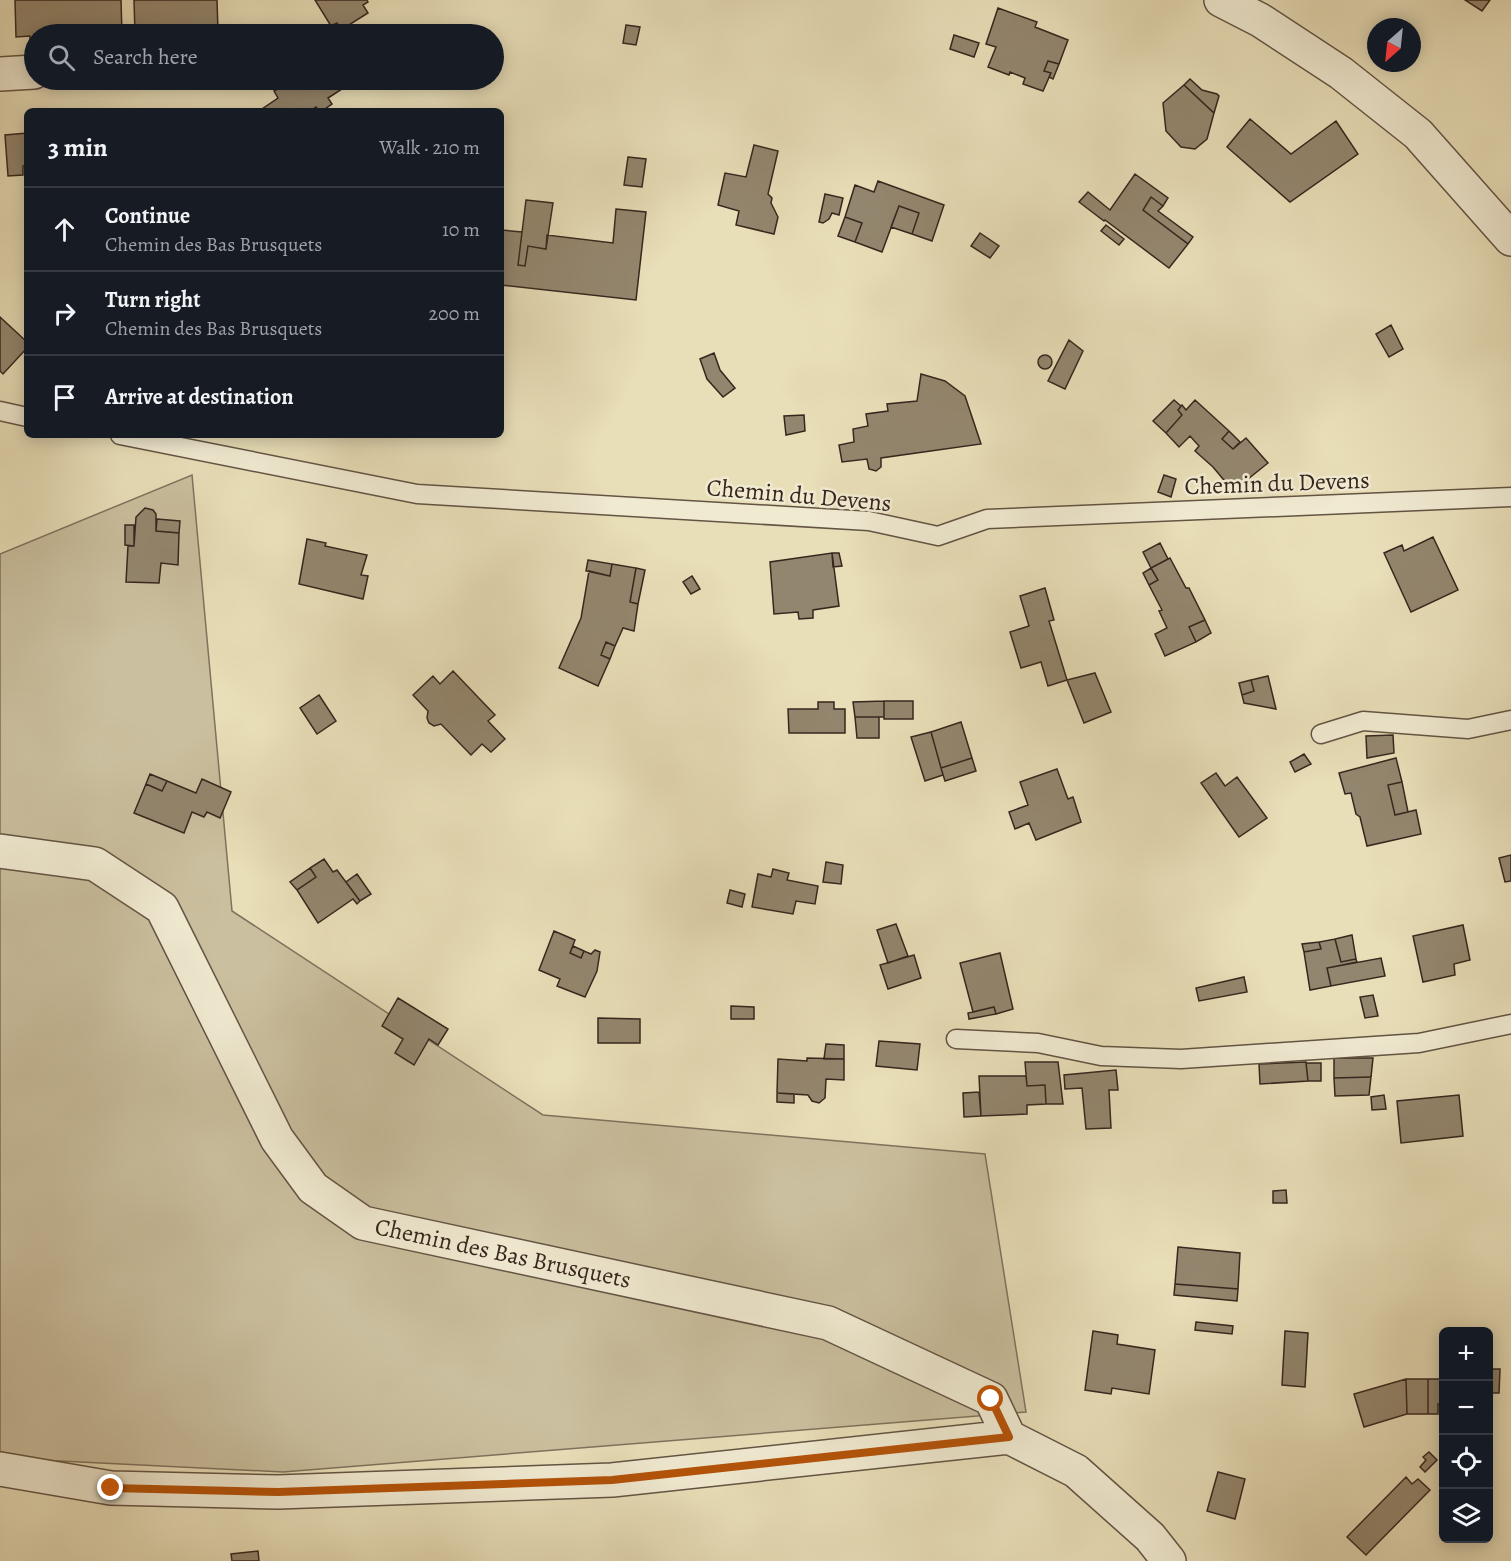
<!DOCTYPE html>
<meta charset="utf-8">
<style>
body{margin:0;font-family:Alegreya,serif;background:#242831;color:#f1f3f6}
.controls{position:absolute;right:18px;bottom:18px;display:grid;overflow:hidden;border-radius:9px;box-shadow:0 3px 15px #0003}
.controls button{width:54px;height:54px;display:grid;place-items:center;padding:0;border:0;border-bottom:2px solid #363941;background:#171b24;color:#f1f3f6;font:30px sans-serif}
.compass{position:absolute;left:1367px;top:18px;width:54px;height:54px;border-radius:50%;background:#171b24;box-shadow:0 3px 15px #0003;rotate:207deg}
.stop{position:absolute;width:18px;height:18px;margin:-14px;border:4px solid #b45309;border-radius:50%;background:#fff}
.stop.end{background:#b45309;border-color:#fff;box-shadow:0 2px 6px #0008}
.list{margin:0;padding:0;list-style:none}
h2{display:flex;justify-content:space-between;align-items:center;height:78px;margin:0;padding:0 24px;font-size:26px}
h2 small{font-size:20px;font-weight:400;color:#9ea1a6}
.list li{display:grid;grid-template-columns:39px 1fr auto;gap:18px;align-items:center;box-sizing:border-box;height:84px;padding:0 24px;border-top:2px solid #363941}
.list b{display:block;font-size:22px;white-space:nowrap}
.list p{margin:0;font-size:20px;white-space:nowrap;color:#9ea1a6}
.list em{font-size:20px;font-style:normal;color:#9ea1a6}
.icon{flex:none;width:33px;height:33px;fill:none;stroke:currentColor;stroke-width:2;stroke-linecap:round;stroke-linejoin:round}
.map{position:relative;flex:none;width:1511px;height:1561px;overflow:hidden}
.search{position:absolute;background:#171b24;box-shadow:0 3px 15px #0003;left:24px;top:24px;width:480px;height:66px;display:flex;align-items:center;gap:15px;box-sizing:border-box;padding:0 21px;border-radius:33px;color:#9ea1a6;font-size:22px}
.panel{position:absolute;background:#171b24;box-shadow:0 3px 15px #0003;left:24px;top:108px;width:480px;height:330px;border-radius:9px}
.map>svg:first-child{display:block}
.green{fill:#cabf9e;stroke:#80725e;stroke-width:1.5}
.building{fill:#93866e;stroke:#37261e;stroke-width:1.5}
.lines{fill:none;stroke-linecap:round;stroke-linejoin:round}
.lane-casing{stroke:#635444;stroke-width:21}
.street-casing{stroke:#635444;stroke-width:36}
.lane{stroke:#f0ead1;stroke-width:18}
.street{stroke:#f0ead1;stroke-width:33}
.route{stroke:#b45309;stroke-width:8}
.labels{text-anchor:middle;stroke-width:5;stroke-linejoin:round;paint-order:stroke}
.street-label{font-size:24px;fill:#37261e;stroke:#f0ead1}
</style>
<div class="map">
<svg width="1511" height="1561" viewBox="0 0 1511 1561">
<rect width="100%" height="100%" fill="#e8deb8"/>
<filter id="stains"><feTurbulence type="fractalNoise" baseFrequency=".00333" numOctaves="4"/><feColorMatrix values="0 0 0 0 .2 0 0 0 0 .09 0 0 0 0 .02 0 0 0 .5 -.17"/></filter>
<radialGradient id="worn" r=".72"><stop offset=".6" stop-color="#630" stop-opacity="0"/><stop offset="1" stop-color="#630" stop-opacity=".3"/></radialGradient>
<path class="green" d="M192 475 232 911 543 1115 985 1154 1026 1412 283 1472 0 1458V554Z"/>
<path class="building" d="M15 0H121L122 34H34V41H30V36L16 37Z
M134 0H217L218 31H207V34H187V31H177V34H135Z
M315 0H367L368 2 363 5 368 13 341 30 337 23 331 26Z
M1465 0H1490L1482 11Z
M998 8 1037 22 1035 27 1068 40 1059 64 1048 61 1044 71 1051 73 1043 91 1023 84 1025 78 1010 72 1009 75 988 67 996 47 986 44Z
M626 25 640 27 636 45 623 43Z
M954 35 979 43 974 57 950 49Z
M1048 61 1059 64 1053 79 1049 77 1051 73 1044 71Z
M1190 79 1202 90 1217 94 1219 96 1214 113 1184 85Z
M292 80H341L338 82 342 89 328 98 332 104 322 111H319L316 107 310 111H259L278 98 274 91Z
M1184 85 1214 113 1207 139 1195 149 1181 147 1166 131 1163 103Z
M1250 119 1291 154 1336 121 1358 154 1290 202 1227 147Z
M27 133V165L23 166V175L8 176 5 135Z
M754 145 778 151 768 194 772 198 771 203 778 217 774 234 736 225 739 211 718 205 725 173 746 177Z
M628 157 646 159 642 187 624 185Z
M1135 174 1168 198 1163 206 1151 197 1143 210 1188 244 1169 268 1105 220 1104 221 1079 202 1088 192 1110 210Z
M878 181 944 205 932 241 912 234 919 213 899 206 882 252 855 242 862 223 845 217 855 185 874 192Z
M825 194 843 198 839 215 832 213 829 219 823 223 819 222Z
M1151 197 1163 206 1158 211 1193 237 1188 244 1143 210Z
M526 200 553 203 546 249 528 246 525 266 518 265Z
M899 206 919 213 912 234 891 227Z
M616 209 646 212 636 300 501 285V230L522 232 518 265 525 266 528 246 546 249 547 235 613 243Z
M845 217 862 223 855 242 838 236Z
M1106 225 1124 239 1119 245 1101 231Z
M980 233 999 246 990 258 971 246Z
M0 317 27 342V348L3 374 0 371Z
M1391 325 1403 349 1389 357 1376 334Z
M1069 340 1083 351 1065 389 1048 381Z
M714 353 720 370 735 388 723 397 707 379 700 359Z
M1038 362a7 7 0 1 1 14 0a7 7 0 1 1-14 0Z
M921 374 945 381 965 396 981 444 881 458V467L876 471 869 469 867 459 842 462 839 445 854 442 853 429 868 426 866 414 888 411 887 404 917 401Z
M1174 400 1181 406 1178 410 1182 415 1166 433 1153 421Z
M1195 400 1229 431 1222 439 1233 449 1246 438 1268 463 1233 491 1213 467 1195 451 1199 446 1190 436 1179 447 1166 433 1182 415 1178 410 1182 405 1186 410Z
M804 415 805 431 786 435 784 416Z
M1229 431 1240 442 1233 449 1222 439Z
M1164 475 1176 479 1171 497 1158 492Z
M145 508 153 510 156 514V531L179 533 178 565 161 563 159 583 126 582 128 546H134L136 517Z
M157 519 180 521 179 533 156 531Z
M125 525H134V546L125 545Z
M1433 537 1458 590 1411 612 1384 553 1402 545 1404 551Z
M307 539 326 543 325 546 367 555 361 575 368 576 363 599 299 584Z
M1160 543 1168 559 1151 568 1143 552Z
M832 553 839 606 813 610V618L799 619 798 612 774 614 770 562Z
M832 553H839L842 566 833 567Z
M1170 558 1186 588H1189L1205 620 1189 627 1196 642 1165 656 1155 634 1167 628 1159 611 1162 610 1149 585 1158 580 1151 568Z
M588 560 612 564 610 576 586 571Z
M612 564 636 568 630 602 638 604 634 631 623 628 615 646 606 642 601 655 610 659 598 686 559 668 581 618 589 571 610 576Z
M636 568 645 570 638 604 630 602Z
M1151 568 1158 580 1149 585 1143 573Z
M692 576 700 589 691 594 683 582Z
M1045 588 1054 620 1049 621 1067 680 1048 686 1041 662 1021 668 1010 632 1029 626 1020 596Z
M1205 620 1211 633 1196 642 1189 627Z
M606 642 615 646 610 659 601 655Z
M453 671 495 715 488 721 505 739 491 752 482 744 471 755 441 724 434 726 429 723 427 718 428 711 413 695 433 676 440 684Z
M1095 673 1111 712 1084 723 1067 680Z
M1268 676 1276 709 1244 703 1242 695 1254 691 1251 680Z
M1251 680 1254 691 1242 695 1239 683Z
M319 695 336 721 317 734 300 708Z
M884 701H913V719H884Z
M884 701V717H855L853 702Z
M818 702H834V709H845V733H789L788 709H818Z
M855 717H879V738H857Z
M961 722 972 758 941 768 931 732Z
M931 732 943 775 925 781 911 737Z
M1393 735 1394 753 1367 758 1366 736Z
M1304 754 1311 764 1295 772 1290 762Z
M972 758 976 771 945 781 941 768Z
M1396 758 1402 782 1388 785 1395 815 1416 810 1421 834 1367 846 1360 817 1356 814 1351 793 1345 794 1339 773Z
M1057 769 1068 799 1073 797 1081 822 1036 840 1029 823 1015 829 1009 812 1028 805 1020 782Z
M1216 773 1225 786 1237 777 1267 818 1239 837 1201 783Z
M150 774 167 781 162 791 146 784Z
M202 779 231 792 220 818 207 812 204 817 192 812 184 833 134 813 146 784 162 791 167 781 196 793Z
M1402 782 1408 812 1395 815 1388 785Z
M1511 855V881L1505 882 1499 858Z
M324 859 333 872 337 870 360 901 357 904 353 899 318 923 297 890 316 877 310 868Z
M826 862 843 865 841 884 823 882Z
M310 868 316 877 297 890 290 882Z
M773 869 789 873 787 880 818 886 815 904 796 901 793 914 752 907 758 874 771 877Z
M357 874 371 894 360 901 346 882Z
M730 890 745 894 742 907 727 903Z
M896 924 908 956 888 963 877 930Z
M1463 925 1470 960 1454 964 1455 975 1423 982 1413 936Z
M554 931 575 940 570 953 581 958 584 951 591 954 595 950 600 952 597 971 585 997 557 986 560 979 539 970Z
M1352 935 1356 959 1341 962 1335 939Z
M1335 939 1341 962 1356 959 1357 962 1327 968 1331 986 1310 990 1304 952 1321 949 1319 942Z
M1319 942 1321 949 1304 952 1302 944Z
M573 946 584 951 581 958 570 953Z
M1000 953 1013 1009 996 1014 994 1007 973 1012 960 963Z
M914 955 921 978 888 989 880 965Z
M1381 958 1385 976 1331 986 1327 968Z
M1244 977 1247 992 1199 1001 1196 988Z
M1373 995 1378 1016 1365 1018 1360 997Z
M398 998 448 1029 438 1045 429 1039 414 1065 395 1053 403 1039 382 1026Z
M731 1006 754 1007V1019H731Z
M994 1007 996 1014 969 1019 968 1013Z
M598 1018 640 1019V1043H598Z
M879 1041 920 1044 917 1070 876 1066Z
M826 1044 844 1045V1059H824Z
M807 1058 844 1059V1080L826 1079 825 1098 819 1103 812 1101 808 1095 777 1093 778 1059 807 1061Z
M1334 1058H1373L1371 1077 1334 1078Z
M1025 1062H1058L1063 1104H1046L1045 1085 1027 1086Z
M1306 1062 1308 1081 1260 1084 1259 1064Z
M1306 1063H1321V1081H1308Z
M1116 1070 1118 1090H1109L1111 1128 1086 1129 1082 1088 1065 1089 1064 1075Z
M979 1076H1026L1027 1086 1045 1085 1046 1104 1027 1105V1114L981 1116Z
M1371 1077 1369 1095 1335 1096 1334 1078Z
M979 1092 981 1116 964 1117 963 1093Z
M777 1093 794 1094V1103L777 1102Z
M1384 1095 1386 1109 1372 1110 1371 1097Z
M1459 1095 1463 1136 1401 1143 1397 1101Z
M1286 1190 1287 1203H1273V1191Z
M1178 1247 1240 1253 1238 1289 1175 1284Z
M1175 1284 1238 1289 1237 1301 1174 1295Z
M1196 1322 1233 1326 1232 1334 1195 1330Z
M1093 1331 1118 1335 1117 1344 1155 1350 1149 1394 1112 1388 1111 1394 1085 1390Z
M1285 1331 1308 1333 1305 1387 1282 1385Z
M1488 1369H1500L1499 1393H1489Z
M1406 1379 1407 1414 1364 1427 1354 1394Z
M1406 1379H1428V1414H1407Z
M1428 1379H1444V1404H1438V1414H1428Z
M1429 1452 1437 1460 1425 1472 1420 1467 1426 1460 1423 1457Z
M1218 1472 1245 1479 1235 1519 1207 1511Z
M1406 1477 1412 1484 1418 1479 1430 1490 1366 1555 1347 1537Z
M258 1551 259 1561H232L231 1554Z"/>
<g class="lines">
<g class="lane-casing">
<path id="lane" d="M0 411 27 417
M120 435 417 494 869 521 938 536 987 519 1511 497
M1321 734 1363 721 1468 729 1511 720
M956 1039 1038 1043 1101 1056 1181 1059 1419 1043 1511 1024"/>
</g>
<g class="street-casing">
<path id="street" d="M1221 0 1260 20 1341 73 1418 134 1511 239
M0 74 34 72
M0 851 95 864 162 908 277 1139 313 1188 363 1223 828 1323 991 1399 1009 1437
M0 1469 111 1488 278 1492 612 1480 1009 1437 1076 1471 1150 1537 1169 1561"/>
</g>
<use href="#lane" class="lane"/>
<use href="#street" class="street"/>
</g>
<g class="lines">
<path class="route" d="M111 1488 278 1492 612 1480 1009 1437 991 1399"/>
</g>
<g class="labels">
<g class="street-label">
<text transform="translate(1277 483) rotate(-2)" y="8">Chemin du Devens</text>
<text transform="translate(799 495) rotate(5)" y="8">Chemin du Devens</text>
<text transform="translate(503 1253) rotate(12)" y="8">Chemin des Bas Brusquets</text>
</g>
</g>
<rect width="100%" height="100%" filter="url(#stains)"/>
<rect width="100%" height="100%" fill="url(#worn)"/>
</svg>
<div class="controls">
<button>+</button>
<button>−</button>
<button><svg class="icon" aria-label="locate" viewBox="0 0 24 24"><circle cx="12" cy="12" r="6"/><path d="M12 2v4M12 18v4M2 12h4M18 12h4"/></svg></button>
<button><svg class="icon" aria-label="layers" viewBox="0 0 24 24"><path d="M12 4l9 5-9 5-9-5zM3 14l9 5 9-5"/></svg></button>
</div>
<svg class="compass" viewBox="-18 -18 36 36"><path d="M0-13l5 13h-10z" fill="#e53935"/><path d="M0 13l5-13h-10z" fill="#9ea1a6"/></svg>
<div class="stop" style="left:991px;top:1399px"></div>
<div class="stop end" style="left:111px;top:1488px"></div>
<div class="search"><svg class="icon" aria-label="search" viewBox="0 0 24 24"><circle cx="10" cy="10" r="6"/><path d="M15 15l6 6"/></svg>Search here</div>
<section class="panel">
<h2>3 min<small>Walk · 210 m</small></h2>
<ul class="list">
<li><svg class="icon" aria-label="ahead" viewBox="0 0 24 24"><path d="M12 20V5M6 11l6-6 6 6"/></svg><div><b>Continue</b><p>Chemin des Bas Brusquets</p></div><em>10 m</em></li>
<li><svg class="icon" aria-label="right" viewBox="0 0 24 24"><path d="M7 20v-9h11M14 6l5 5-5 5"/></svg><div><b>Turn right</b><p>Chemin des Bas Brusquets</p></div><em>200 m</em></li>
<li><svg class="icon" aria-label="arrive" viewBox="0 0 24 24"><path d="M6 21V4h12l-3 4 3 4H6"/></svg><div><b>Arrive at destination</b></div></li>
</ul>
</section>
</div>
